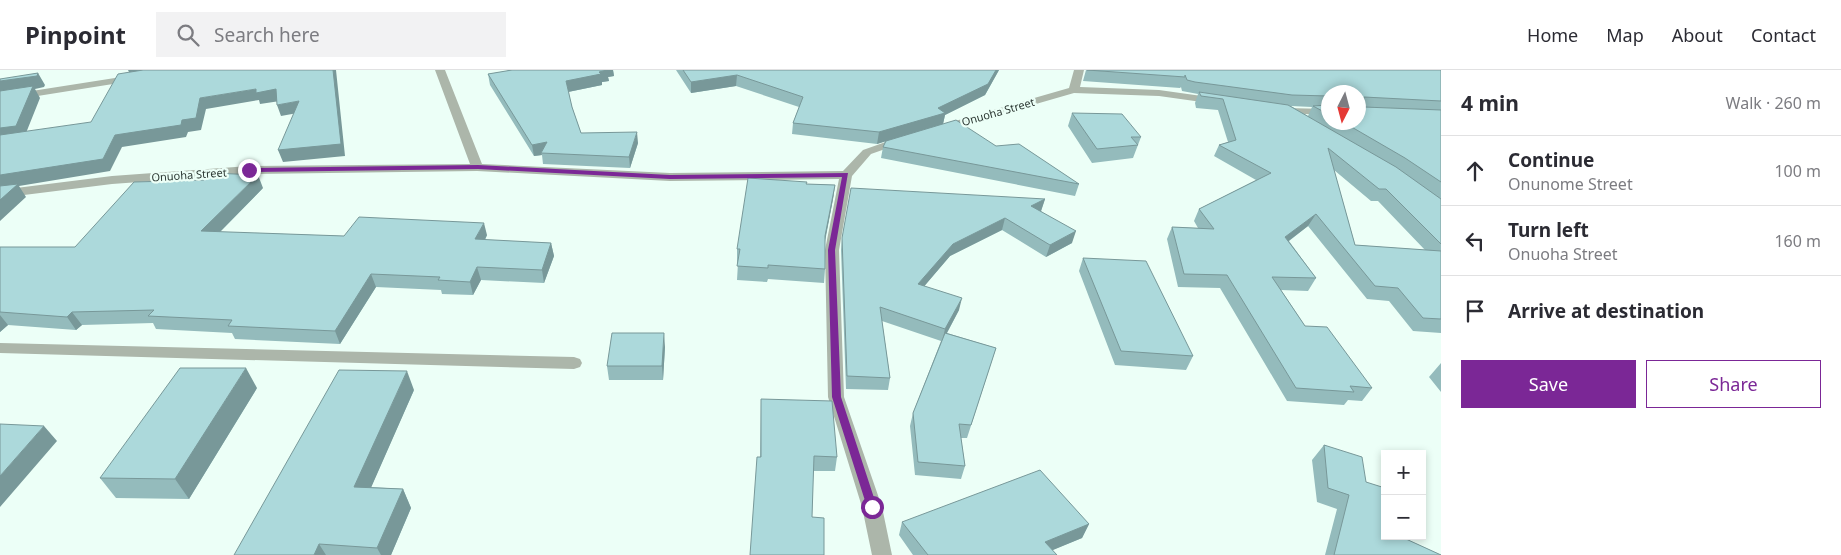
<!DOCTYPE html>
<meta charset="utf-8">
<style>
body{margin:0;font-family:"Noto Sans",sans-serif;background:#f2f2f3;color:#2b2b33}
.controls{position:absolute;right:15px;bottom:15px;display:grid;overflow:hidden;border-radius:0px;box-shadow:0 2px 8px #0003}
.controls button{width:45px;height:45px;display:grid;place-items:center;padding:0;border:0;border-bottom:1px solid #e1e1e2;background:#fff;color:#2b2b33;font:25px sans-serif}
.compass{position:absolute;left:1321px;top:15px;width:45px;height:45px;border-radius:50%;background:#fff;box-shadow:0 2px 8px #0003;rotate:186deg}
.stop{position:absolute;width:15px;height:15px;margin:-11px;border:4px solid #7b2796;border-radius:50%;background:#fff}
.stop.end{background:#7b2796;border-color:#fff;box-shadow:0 1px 5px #0008}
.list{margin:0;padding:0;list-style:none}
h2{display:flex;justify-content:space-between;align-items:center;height:65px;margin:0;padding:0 20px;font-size:21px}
h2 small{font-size:16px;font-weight:400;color:#7c7c81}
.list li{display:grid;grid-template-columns:32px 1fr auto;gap:15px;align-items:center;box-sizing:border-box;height:70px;padding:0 20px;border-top:1px solid #e1e1e2}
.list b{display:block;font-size:19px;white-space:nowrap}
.list p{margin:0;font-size:16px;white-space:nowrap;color:#7c7c81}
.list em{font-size:16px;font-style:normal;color:#7c7c81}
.actions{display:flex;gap:10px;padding:15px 20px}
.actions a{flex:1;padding:11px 0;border:1px solid #7b2796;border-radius:0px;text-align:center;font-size:18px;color:#7b2796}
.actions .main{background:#7b2796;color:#fff}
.icon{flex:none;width:28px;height:28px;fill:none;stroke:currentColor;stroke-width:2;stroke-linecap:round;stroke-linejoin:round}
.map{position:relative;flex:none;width:1441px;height:485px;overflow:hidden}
header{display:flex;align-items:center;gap:30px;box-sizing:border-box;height:70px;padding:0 25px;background:#fff;border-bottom:1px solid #e1e1e2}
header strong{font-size:24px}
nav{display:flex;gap:28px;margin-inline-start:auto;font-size:18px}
.search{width:350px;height:45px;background:#f2f2f3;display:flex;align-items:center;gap:12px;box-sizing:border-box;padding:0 18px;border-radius:0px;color:#7c7c81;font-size:19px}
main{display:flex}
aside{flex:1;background:#fff}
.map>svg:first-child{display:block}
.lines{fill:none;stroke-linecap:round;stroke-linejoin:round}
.street{fill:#acb6aa;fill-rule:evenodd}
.wall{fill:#94bbbc;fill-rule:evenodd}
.shaded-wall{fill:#789899}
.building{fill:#acd9db;stroke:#789899}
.route{fill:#7b2796}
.labels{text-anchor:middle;stroke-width:4.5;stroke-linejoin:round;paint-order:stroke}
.far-street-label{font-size:11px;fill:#2b3732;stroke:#ecfff7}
</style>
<header>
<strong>Pinpoint</strong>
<div class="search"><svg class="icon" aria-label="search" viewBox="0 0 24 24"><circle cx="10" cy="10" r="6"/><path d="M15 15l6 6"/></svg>Search here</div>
<nav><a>Home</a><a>Map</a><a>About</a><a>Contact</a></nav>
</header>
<main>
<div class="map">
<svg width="1441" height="485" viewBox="0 0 1441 485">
<rect width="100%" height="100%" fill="#ecfff7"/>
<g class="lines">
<path class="street" d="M435 0H445L482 94 670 103 843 101 863 80 897 68H905L907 70 905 72 871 84 852 106 839 180 844 327 882 437 892 485H872L862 437 828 327 825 180 839 109 670 111 477 101 249 104 112 114 0 128V120L112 106 249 96 470 94Z
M1074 0H1084L1080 17 1159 20 1216 28 1221 31 1216 34 1159 26 1074 23 946 60H938L936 58 938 56 1069 18Z
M134 5 138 6V10L0 32V26Z
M1286 38 1328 39V45L1282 43 1281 41Z
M0 273 574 287 580 289 582 293 580 297 574 299 0 283Z"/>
</g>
<path class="wall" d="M507 0H613L614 6 608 7 609 11 602 12V15L568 22 572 37 581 63 638 73 630 98 543 94 542 85 534 86 490 15 488 4 508 1Z
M676 0H999L985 25 945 45 943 54 996 76 1079 114 1075 126 881 88 883 77 885 71 877 74 792 64 793 53 799 37 736 16 691 23Z
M1086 0H1441V263L1413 261 1389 231 1367 229 1308 156 1289 171 1316 208 1308 221 1281 220 1305 256 1372 318 1362 331 1348 330 1344 335 1287 331 1220 218 1178 217 1167 169 1172 157 1198 158 1194 151 1199 139 1256 110 1214 86 1219 75 1228 72 1218 40 1196 38 1195 33 1198 24 1182 21 1181 17 1180 18 1083 11ZM1328 22H1358V52H1328ZM1291 36 1312 37 1308 46ZM1334 100 1371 131H1378L1425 180 1355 175Z
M1072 43 1141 67 1133 88 1092 93 1068 56Z
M807 114 835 115 833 129 825 172V199L824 213 768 209 767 212 737 210 738 193H737V179Z
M263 118 220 162 344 166 487 165 485 170 551 173 554 186 544 213 481 210 473 225 442 224 441 220 376 217 340 274 235 269 232 263 156 259 153 253 82 255 76 260 8 255 0 262V177H75Z
M1045 129 1041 141 1072 173 1046 187 1002 160 950 186 924 216 959 240 947 263 996 278 967 368H961L965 396 961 409 915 405 910 356 913 343 941 271 882 251 890 308 888 320 846 319 841 180 842 168Z
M1083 188 1193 286 1186 300 1115 295 1079 201Z
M665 277 663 310H609L607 296Z
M1441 293V322L1429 307Z
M257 318 189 429 116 428 100 408Z
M414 320 371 417 403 419 411 438 391 485H234Z
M761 329 837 387 835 401H813L812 447 760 387Z
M1324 375 1366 412 1406 469 1441 485H1325L1337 439 1317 432 1312 390Z
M902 452 1089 454 1082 468 1052 480 1057 485H913L899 465Z"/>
<path class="shaded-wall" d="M128 0H158L130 4Z
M333 0H336L345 86 283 92 278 80Z
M605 0H613L614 6 608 7 609 11 602 12V15L568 22 566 11Z
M996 0H999L985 25 945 45 943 54 877 74 879 62 938 38Z
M38 3 45 15 44 17 35 19 40 28 24 68 0 72V11Z
M737 5 736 16 691 23V12Z
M256 19H276L280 31 260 34 259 30 206 39 201 60 188 62 186 67 122 77 110 101 19 116 26 127 0 151V105L115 65 182 50 200 28Z
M299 31 303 42 281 46 277 35Z
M637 62 638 73 630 98 629 87Z
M547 72 541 83 542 85 534 86 532 75Z
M258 105 263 118 208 174 201 161Z
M835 115 833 129 823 180 825 166Z
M1045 129 1041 141 1028 147 1031 136Z
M1316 144 1308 156 1278 179 1285 167Z
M1005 148 1002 160 950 186 916 226 918 214 953 174Z
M484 153 487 165 479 182 475 169Z
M1076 161 1072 173 1046 187 1050 175Z
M551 173 554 186 544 213 542 200Z
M477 197 481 210 473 225 470 212Z
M371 204 376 217 340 274 335 261Z
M962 228 959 240 942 272 945 259Z
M72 242 82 255 76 260 67 247Z
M0 245 8 255 0 262Z
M664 263 665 277 663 310 662 296Z
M246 298 257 318 189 429 175 409Z
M407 301 414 320 363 436 354 417Z
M44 356 57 371 0 437V406Z
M403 419 411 438 391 485H381L377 478Z
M1089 454 1082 468 1041 485 1045 472Z
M319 474 326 485H314Z"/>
<path class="building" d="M143 0H333L341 74 278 80 299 31 277 35 276 19 256 23V19L200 28 196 48 182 50 181 55 115 65 103 89 0 105V65L91 52 118 4Z
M512 0H607L599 2 601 4 566 11 572 37 581 63 637 62 629 87 541 83 547 72 532 75 488 4Z
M683 0H996L988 14 938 38 945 43 879 62 793 53 803 27 737 5 691 12Z
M1087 0H1441V31L1364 27 1362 35 1364 37 1441 40V112L1405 88 1343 52H1358V22H1328V26L1292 25 1195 12 1187 10 1185 5V7Z
M38 3 37 6 0 11V9Z
M33 16 16 56 0 58V21Z
M1199 22 1288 35 1396 97 1441 129V174L1386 119H1379L1328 78 1355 175 1441 181V249L1423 248 1398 218 1375 216 1316 144 1285 167 1316 208 1272 207 1305 256 1327 257 1372 318 1350 316 1354 322 1296 318 1227 205 1184 204 1172 157 1214 159 1199 139 1271 103 1219 75 1236 70 1223 29 1201 26Z
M1328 35V44L1313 36Z
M1072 43 1122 44 1141 67H1131L1138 75 1097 79Z
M956 50 996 76 1019 74 1079 114 883 77 886 71Z
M212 103 258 105 201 161 344 166 359 147 484 153 475 169 551 173 542 200 477 197 470 212 438 210 440 207 371 204 335 261 228 256 232 250 148 246 154 240 72 242 67 247 0 242V177H75L134 112 204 110Z
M748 108 807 112 806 114 835 115 825 166V199L768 195V198L737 196 740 179H737Z
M18 114 0 130V116Z
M851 118 1045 129 1031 136 1076 161 1050 175 1005 148 953 174 918 214 962 228 945 259 880 237 890 308 847 306 842 168Z
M1083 188 1146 191 1193 286 1121 281Z
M612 263H664L662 296H607Z
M945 263 996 278 971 355 959 354 965 396 918 392 913 343Z
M180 298H246L175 409 100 408Z
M339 300 407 301 354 417 403 419 377 478 319 474 314 485H234Z
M761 329 832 331 837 387 814 386 812 447 824 448V485H750L757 387H761Z
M0 354 44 356 0 406Z
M1324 375 1362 387 1366 412 1385 418V466H1406V469L1441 485H1334L1349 425 1328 418Z
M1040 400 1089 454 1045 472 1057 485H928L902 452Z"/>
<path class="route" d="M478 95 670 105 848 103 835 180 841 327 877 437 876 440H868L867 437 832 327 828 180 842 107 670 109 478 99 249 102 246 100 249 98Z"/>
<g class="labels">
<g class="far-street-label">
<text transform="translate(998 42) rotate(-16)" y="4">Onuoha Street</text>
<text transform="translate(189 105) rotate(-4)" y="4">Onuoha Street</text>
</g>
</g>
</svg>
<div class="controls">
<button>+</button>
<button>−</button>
</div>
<svg class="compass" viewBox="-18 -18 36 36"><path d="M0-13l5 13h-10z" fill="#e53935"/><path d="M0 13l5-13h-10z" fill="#7c7c81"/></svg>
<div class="stop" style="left:872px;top:437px"></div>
<div class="stop end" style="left:249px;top:100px"></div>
</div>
<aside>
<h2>4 min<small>Walk · 260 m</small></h2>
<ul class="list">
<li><svg class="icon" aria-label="ahead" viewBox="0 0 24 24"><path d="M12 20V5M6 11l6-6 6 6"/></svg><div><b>Continue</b><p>Onunome Street</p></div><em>100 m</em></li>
<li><svg class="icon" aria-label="left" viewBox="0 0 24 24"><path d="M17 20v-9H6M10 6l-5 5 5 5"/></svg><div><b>Turn left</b><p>Onuoha Street</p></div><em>160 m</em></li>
<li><svg class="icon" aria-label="arrive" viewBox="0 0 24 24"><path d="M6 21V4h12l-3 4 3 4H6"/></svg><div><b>Arrive at destination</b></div></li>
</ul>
<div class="actions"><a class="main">Save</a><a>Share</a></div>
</aside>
</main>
